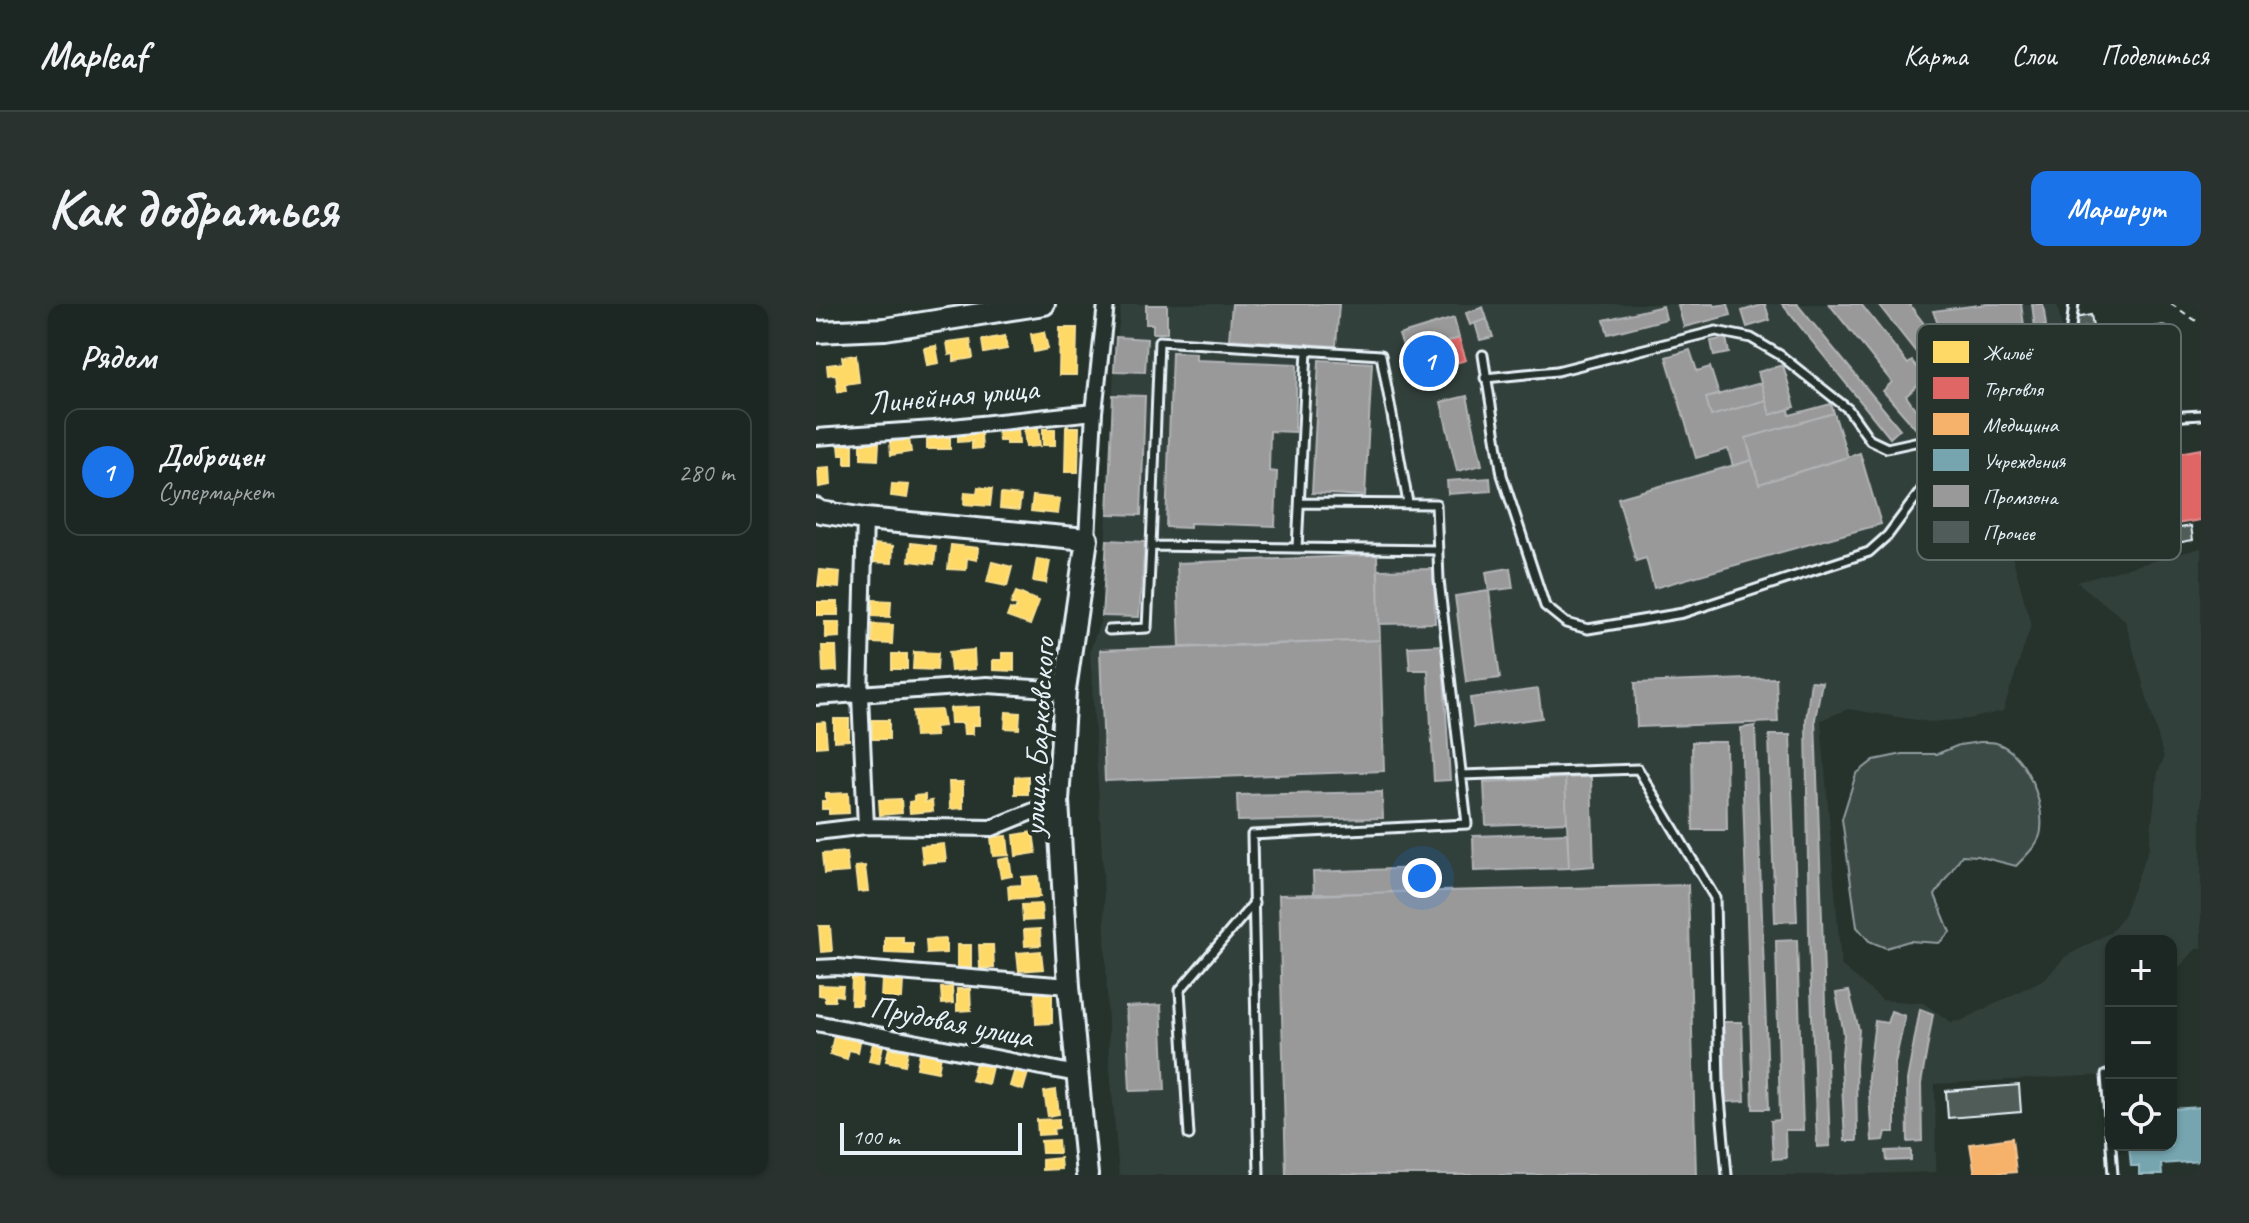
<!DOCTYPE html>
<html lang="ru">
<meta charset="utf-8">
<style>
body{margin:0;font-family:Caveat,sans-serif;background:#29322f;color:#f1f3f6}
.controls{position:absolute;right:24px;bottom:24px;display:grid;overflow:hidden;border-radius:16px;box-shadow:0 2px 6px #0004}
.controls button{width:72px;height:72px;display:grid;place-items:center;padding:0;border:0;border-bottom:2px solid #3a4340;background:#1c2622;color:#f1f3f6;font:40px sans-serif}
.scale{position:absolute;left:24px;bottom:20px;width:182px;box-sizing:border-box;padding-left:8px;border:4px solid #e8f1f8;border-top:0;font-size:22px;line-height:28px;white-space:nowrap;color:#e8f1f8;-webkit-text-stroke:6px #26332d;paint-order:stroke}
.you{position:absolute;left:606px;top:574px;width:28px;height:28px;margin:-20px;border:6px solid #fff;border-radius:50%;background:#1a73e8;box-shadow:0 0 0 12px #1a73e833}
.badge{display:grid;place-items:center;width:52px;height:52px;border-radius:50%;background:#1a73e8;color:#fff;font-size:26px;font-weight:700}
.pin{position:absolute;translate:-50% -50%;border:4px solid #fff;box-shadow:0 2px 8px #0006}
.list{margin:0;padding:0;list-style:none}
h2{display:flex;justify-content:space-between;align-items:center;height:104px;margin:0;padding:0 32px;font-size:34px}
h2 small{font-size:26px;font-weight:400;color:#a0a5a5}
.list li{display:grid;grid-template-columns:52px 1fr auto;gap:24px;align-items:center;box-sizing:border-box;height:128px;margin:0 16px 16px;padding:0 16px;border:2px solid #3a4340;border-radius:16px}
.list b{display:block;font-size:30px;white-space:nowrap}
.list p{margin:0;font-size:26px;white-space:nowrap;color:#a0a5a5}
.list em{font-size:26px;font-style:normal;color:#a0a5a5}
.icon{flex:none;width:44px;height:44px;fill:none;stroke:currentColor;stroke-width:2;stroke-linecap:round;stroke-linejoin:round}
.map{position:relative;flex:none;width:1385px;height:871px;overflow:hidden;border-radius:16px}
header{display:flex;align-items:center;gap:48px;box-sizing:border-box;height:112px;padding:0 40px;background:#1c2622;border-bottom:2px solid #3a4340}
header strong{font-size:38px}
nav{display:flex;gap:44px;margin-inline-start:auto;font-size:28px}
.intro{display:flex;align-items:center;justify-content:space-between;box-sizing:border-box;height:192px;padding:0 48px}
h1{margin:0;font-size:56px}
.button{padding:20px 36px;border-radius:16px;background:#1a73e8;color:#fff;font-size:28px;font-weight:700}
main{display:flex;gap:48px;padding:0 48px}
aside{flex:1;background:#1c2622;border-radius:16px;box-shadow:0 2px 6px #0004}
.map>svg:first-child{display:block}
.built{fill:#333f3a}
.green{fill:#3e4b47;stroke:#939ea0;stroke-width:2}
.homes{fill:#ffd966;stroke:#f8e092;stroke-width:2}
.shops{fill:#e06666;stroke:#e29092;stroke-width:2}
.health{fill:#f6b26b;stroke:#f2c595;stroke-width:2}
.public{fill:#76a5af;stroke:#98bcc5;stroke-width:2}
.industry{fill:#999;stroke:#b1b3b6;stroke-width:2}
.building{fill:#505c59;stroke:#e8f1f8;stroke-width:2}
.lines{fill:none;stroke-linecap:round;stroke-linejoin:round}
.lane-casing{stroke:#e8f1f8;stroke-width:13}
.street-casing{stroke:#e8f1f8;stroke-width:20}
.secondary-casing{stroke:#e8f1f8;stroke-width:26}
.path{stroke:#e8f1f8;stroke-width:2;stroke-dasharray:6 6;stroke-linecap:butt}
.lane{stroke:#26332d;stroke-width:7}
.street{stroke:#26332d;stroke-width:14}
.secondary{stroke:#26332d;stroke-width:20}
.labels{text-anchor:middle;stroke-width:8;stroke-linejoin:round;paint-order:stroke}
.street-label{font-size:32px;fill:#e8f1f8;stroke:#26332d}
.key{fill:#26332d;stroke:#606c6a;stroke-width:2}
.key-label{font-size:22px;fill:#e8f1f8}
</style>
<header>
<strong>Mapleaf</strong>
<nav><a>Карта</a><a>Слои</a><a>Поделиться</a></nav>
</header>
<div class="intro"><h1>Как добраться</h1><a class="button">Маршрут</a></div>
<main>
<aside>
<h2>Рядом<small></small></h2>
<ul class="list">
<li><span class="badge">1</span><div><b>Доброцен</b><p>Супермаркет</p></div><em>280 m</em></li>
</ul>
</aside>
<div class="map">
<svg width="1385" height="871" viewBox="0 0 1385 871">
<rect width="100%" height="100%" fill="#26332d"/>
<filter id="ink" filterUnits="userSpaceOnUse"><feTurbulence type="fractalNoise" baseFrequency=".0125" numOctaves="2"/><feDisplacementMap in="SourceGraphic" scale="16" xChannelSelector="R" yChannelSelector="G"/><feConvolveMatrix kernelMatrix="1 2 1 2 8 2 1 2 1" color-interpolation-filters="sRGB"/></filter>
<g filter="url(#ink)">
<path class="built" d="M305 0H1241L1258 90 1147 118 1166 142 1215 321 1187 407 1153 415 1113 418 1032 405 1005 416 1025 661 1066 696 1107 699 1135 718 1145 717 1230 674 1249 653 1295 628 1307 612 1333 544 1342 468 1348 454 1309 316 1261 278 1385 244V644L1380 645 1355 672V637H1295V744L1291 746 1290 771 1119 780 1120 868 1018 871H303L293 752 287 568 274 347 286 312 298 67Z"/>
<path class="green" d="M1164 438C1170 438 1178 437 1183 440 1211 452 1228 498 1225 526 1224 540 1209 552 1200 562L1161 552 1146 551 1119 591 1134 628 1123 639 1093 637 1070 644 1053 637 1041 623 1026 515 1040 470 1058 456 1087 450H1121L1143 441Z"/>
<path class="homes" d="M244 24H261L260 71H243Z
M228 28 232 45 218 48 215 30Z
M189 32 191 45 168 49 166 36Z
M154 35 157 54 138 57V50L133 51 131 38Z
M120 42 123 59 111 61 108 44Z
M40 51 43 78 29 80 30 87 22 88 20 70 12 71 11 61 27 59 26 53Z
M250 123H263L262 168H249Z
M202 124 203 140H190V137H183L182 126Z
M222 124 224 142 210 143 208 126Z
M227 125H239V141H227Z
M165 129 166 144 156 145V137L142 138V130Z
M134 131V145H111V132Z
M93 135 95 148 75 151 74 138Z
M45 139H63L62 156 45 155Z
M37 140V160H29V151H24L23 141Z
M14 163 15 181 3 183 2 164Z
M76 180 93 181 91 194 75 192Z
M162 183 176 185 174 202 148 200 149 188 161 189Z
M185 190 205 192 203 206 184 204Z
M217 192 244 195 242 210 215 207Z
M95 239 120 242 118 260 93 257Z
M57 240 77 242 76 259 56 258Z
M135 241 162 244 161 256 151 254 150 266 132 265Z
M221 255 234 257 230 279 217 277Z
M176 258 196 263 191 282 171 278Z
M4 266 24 268 23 284 2 282Z
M200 288 223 297 214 321 191 313 194 305 199 307 201 302 195 300Z
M57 296 75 297 74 313 56 312Z
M0 298H22V311H0Z
M9 318H23L24 333 10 334Z
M57 320 77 321 76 340 56 339Z
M6 342H20L21 367 7 368Z
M158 346 159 365 135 367 133 348Z
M98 348 122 349 121 366 97 365Z
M186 349H198V367L177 366V356H186Z
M76 350H91V365H76Z
M163 403V421H156L157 430H148L147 419H135L134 404Z
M125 406 128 422 118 423 120 432 99 433 97 407Z
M190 408 204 409 203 425 189 424Z
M18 415H33V436L18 437Z
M56 416H73V435H56Z
M9 418 11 442 0 443V419Z
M212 472V490H199V473Z
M133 478H147V504L134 505Z
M32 489 33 509 13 510V505H6V497H10V490Z
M109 491V498L116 497 117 507 94 509 93 498 98 497V492Z
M85 495 86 509 64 511 63 496Z
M217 528 220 549 200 552 198 531Z
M191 532 193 551 177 552 175 533Z
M128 540 130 557 107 559 105 542Z
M30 548 32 568 8 570 6 550Z
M193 554 196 572 185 574 182 556Z
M49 562 52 587 42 588 39 563Z
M222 572 224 593 193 595 192 582 206 581V573Z
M225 600 226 616 207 617 206 601Z
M3 622H14L16 647 5 648Z
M224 625 225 641 209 642 208 626Z
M69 633H87V639H97V650L69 649Z
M130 635V649L111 650 110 636Z
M141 641H155V664H141Z
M163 641H177L178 664H164Z
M225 647 227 665 203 667 201 649Z
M36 672H46L45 701H35Z
M66 675 87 676 86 695 65 694Z
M3 681 27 682 26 692 19 691V697H9V692L3 691Z
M136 683 137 699 126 700 125 684Z
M141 685H154L155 706 141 707Z
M236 687V719L220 720 219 688Z
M18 732 44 738 42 748 33 746 31 755 14 750Z
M57 739 67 741 63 759 53 757Z
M73 744 92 747 89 761 70 757Z
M104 748 125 751 122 768 101 764Z
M160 759 176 763 172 780 155 776Z
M199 765 212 769 207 786 194 782Z
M240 786 243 810 232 812 228 788Z
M243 815V824L237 825 238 830 222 831 221 816Z
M242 836 243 849H226L225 837Z
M244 854 245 865 226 866V856Z"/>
<path class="shops" d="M643 34 650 56 608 68 602 46Z
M1385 145V216L1341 223 1329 155Z"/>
<path class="health" d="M1196 834 1200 868 1159 871 1154 840Z"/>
<path class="public" d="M1385 803V857L1345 860 1346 871H1323V862H1315L1313 841H1355V805Z"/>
<path class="industry" d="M416 0H523L520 42 413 35Z
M868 0H897L898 2 912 0 915 11 868 23 862 2Z
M949 0 954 16 931 23 926 7Z
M966 0H981L1084 125 1074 134Z
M1013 0H1045L1092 60 1096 57 1110 74 1090 92 1109 119 1100 125 1067 87 1076 78Z
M1062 0H1093L1128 46 1136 43 1140 48 1227 34 1233 58 1143 71 1132 76 1111 45 1103 52Z
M1171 0H1205L1208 21 1126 30 1117 7Z
M1216 0H1227L1230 22 1219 24Z
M330 1H351V29H337V20H330Z
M847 2 850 15 792 30 788 16Z
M667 3 671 15 654 21 650 9Z
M638 14 643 34 590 50 583 31Z
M671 15 677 33 664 36 659 19Z
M300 33 331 35 329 68 298 67Z
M910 34 913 49 898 52 895 37Z
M874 46 881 67 894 63 903 91 890 94 895 112 950 96 954 111 973 105 974 111 1015 100 1018 109 930 134 936 156 917 162 912 145 880 154 850 53Z
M356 48 380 49V56L481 60 479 128 454 127 453 167 461 168 459 222 374 219V224L350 223Z
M503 56 556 59 549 192 496 189Z
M967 61 979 103 954 111 942 68Z
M945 79 950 96 895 112 890 94Z
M297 91 329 92 325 211 292 210Z
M651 92 666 161 641 167 625 98Z
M1018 109 1032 153 943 180 930 134Z
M1044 149 1065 220 838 284 830 254 820 257 802 194 936 156 943 180Z
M674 174 675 187 632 190 631 177Z
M291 236 329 238 323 313 286 312Z
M561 251 564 336 364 344 361 259Z
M694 264 697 284 673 287 670 268Z
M618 265 619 319 563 320 562 266Z
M673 287 684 374 650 378 639 292Z
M564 336 568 467 289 477 284 346Z
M626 341 634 476 618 477 612 366H594L592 343Z
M960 374 962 418 821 423 819 379Z
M995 377 1006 378 999 415 1014 842 1001 843 993 632 990 416Z
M722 385 726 414 658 423 654 394Z
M939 422 953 805H937L925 424Z
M953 431H974L981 617 959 618Z
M876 438H910L911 526H877Z
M775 473 778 562 753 564 749 474Z
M749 474 751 518 670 521 668 478Z
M566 488 567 514 422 517 421 491Z
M751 529 753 564 658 567 657 532Z
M604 564 605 587 498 591 497 568Z
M872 581 880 871H470L463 591Z
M981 636 987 826H969L970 854 957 855 955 817 964 816 960 637Z
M1033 687 1043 726 1040 762 1041 837H1029L1025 760 1028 730 1020 689Z
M345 701 349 786 314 787 310 703Z
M1104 705 1117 710 1105 780 1106 837 1092 838 1091 776Z
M1075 707 1089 712 1079 759V828H1070L1068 836 1056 837 1052 773 1059 717 1071 719Z
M907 718H926L929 797 910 798Z
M1095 846V856L1071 857 1070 847Z"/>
<path class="building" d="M1275 11 1277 22 1261 25 1259 14Z
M1375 222 1377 236 1355 240 1353 226Z
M1203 781 1205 808 1132 814 1130 787Z"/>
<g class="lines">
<g class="lane-casing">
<path id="lane" d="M1258 0 1255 24 1272 110
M1259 37 1280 33 1296 36 1347 27
M667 51 686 171 729 302 750 319 772 325 867 309 1053 248 1072 231 1139 141 1158 124 1197 104 1220 100 1251 102 1287 117 1385 111
M669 74 741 67 900 27 935 34 964 51 1032 105 1054 136 1071 144 1126 132 1146 135
M335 242 343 37 565 51 592 199
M481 244 491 46
M293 326 331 324 335 242 622 246
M646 471 822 465 899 594 903 783 911 871
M1290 771 1297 871
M373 831 364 686 438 599
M443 871 436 531 651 520 623 276 620 200 484 199"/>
</g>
<g class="street-casing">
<path id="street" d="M0 133 118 125 278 108
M49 215 44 392 50 522
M271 235 278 108 290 0
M0 393 171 381 249 386
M0 528 50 522 176 524 242 497
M0 664 21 663 253 682
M0 719 261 770"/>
</g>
<g class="secondary-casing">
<path id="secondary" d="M0 28 69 25 228 0
M0 205 4 208 49 215 271 235 249 386 242 497 253 682 271 871"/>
</g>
<path class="path" d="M1355 0 1385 20"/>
<use href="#lane" class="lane"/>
<use href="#street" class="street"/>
<use href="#secondary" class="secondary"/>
</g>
</g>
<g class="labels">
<g class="street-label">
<text transform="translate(137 91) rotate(-5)" y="11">Линейная улица</text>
<text transform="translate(222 433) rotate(-87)" y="11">улица Барковского</text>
<text transform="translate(136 717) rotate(11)" y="11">Прудовая улица</text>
</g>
</g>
<rect x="1101" y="20" width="264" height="236" rx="12" class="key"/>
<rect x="1117" y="37" width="36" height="22" fill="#ffd966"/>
<rect x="1117" y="73" width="36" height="22" fill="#e06666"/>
<rect x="1117" y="109" width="36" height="22" fill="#f6b26b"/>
<rect x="1117" y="145" width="36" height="22" fill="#76a5af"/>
<rect x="1117" y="181" width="36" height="22" fill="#999"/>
<rect x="1117" y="217" width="36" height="22" fill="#505c59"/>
<g class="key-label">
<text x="1167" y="56">Жильё</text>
<text x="1167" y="92">Торговля</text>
<text x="1167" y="128">Медицина</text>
<text x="1167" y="164">Учреждения</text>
<text x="1167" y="200">Промзона</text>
<text x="1167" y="236">Прочее</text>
</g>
</svg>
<div class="controls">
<button>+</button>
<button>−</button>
<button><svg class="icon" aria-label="locate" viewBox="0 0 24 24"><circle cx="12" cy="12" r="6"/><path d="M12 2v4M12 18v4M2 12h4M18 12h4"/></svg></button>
</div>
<div class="scale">100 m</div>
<div class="you"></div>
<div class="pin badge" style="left:613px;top:57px">1</div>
</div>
</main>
